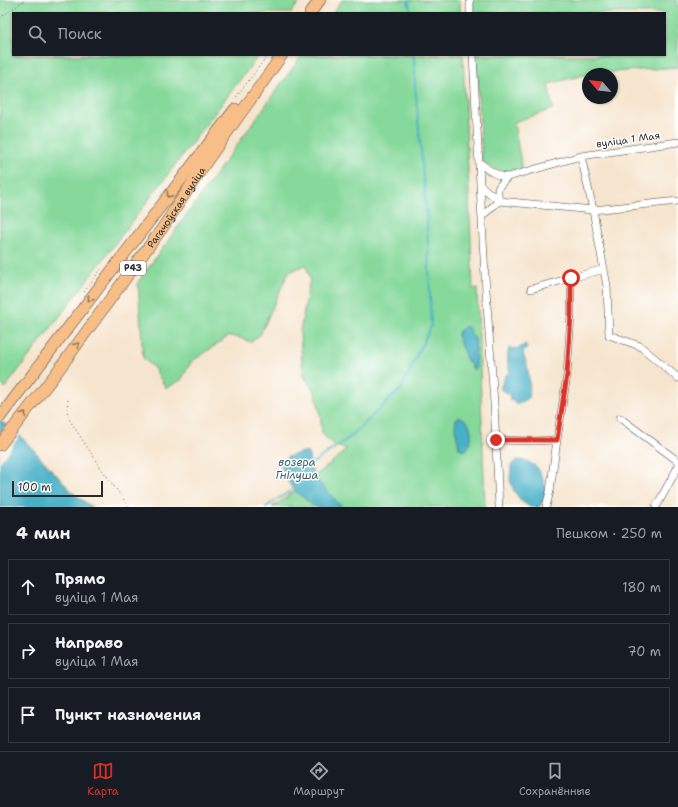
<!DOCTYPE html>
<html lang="ru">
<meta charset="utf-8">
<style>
body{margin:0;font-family:"Shantell Sans",sans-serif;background:#242831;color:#f1f3f6}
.compass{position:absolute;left:582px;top:68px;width:36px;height:36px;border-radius:50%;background:#171b24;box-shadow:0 1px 3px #0004;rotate:298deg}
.scale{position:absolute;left:12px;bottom:10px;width:91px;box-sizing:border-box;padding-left:4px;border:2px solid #2b2b2b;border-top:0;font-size:11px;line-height:14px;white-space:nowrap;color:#2b2b2b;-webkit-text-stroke:3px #fff;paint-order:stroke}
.stop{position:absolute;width:12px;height:12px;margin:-9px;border:3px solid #d93025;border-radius:50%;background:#fff}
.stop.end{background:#d93025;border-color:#fff;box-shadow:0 1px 4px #0008}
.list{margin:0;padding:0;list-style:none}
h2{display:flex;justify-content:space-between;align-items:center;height:52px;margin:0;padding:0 16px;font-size:17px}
h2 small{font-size:13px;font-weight:400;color:#9ea1a6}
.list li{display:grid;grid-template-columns:26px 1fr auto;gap:12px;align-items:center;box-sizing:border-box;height:56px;margin:0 8px 8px;padding:0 8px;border:1px solid #363941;border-radius:0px}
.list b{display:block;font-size:15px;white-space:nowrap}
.list p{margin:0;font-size:13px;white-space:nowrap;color:#9ea1a6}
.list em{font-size:13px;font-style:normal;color:#9ea1a6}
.icon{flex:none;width:22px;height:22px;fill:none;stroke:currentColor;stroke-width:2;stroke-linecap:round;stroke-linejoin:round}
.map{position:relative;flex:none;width:678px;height:507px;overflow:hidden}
.search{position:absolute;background:#171b24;box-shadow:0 1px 3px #0004;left:12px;right:12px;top:12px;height:44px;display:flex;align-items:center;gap:10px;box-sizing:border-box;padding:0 14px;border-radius:0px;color:#9ea1a6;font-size:15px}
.sheet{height:244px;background:#171b24}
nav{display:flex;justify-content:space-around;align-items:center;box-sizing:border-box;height:56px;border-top:1px solid #363941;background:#171b24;font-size:11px;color:#9ea1a6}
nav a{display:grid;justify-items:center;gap:2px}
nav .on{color:#d93025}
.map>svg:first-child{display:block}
.green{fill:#86d99b;stroke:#588263}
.water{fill:#47b0c6;stroke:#396e78}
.pier{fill:#f6e5ce}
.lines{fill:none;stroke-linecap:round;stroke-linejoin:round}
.stream{stroke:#47b0c6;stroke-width:2}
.street-casing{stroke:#494743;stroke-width:8}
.primary-casing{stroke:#494743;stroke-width:12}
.path{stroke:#494743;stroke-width:1;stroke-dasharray:1 3;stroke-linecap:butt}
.street{stroke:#fff;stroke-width:7}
.primary{stroke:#f7be88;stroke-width:11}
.oneway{stroke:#91745a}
.route{stroke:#d93025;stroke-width:5}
.labels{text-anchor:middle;stroke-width:3;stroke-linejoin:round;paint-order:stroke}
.shield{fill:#fff;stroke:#6b6b6b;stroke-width:1}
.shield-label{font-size:9px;font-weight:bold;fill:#2b2b2b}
.street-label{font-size:10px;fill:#2b2b2b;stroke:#fff}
.water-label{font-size:11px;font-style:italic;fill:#366069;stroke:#fff}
</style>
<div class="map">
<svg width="678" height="507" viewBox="0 0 678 507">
<rect width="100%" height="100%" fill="#fff"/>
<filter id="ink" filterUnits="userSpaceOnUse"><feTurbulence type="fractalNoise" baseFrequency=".025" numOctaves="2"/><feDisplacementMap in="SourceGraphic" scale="8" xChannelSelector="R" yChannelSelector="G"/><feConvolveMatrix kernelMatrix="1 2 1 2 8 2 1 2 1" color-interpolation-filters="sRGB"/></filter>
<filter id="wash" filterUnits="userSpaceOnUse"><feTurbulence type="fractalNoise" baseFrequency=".012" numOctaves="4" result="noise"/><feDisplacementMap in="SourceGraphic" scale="16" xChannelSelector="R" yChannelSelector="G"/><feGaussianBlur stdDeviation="0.9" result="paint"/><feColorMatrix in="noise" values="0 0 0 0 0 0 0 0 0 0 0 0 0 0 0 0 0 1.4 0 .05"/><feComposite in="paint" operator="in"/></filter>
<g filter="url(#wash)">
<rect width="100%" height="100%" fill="#f6e5ce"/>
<path class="green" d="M0 0H301L291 13H13V55H259L5 388 0 383Z
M342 0H460V13H333Z
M473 0H678V67L588 74 548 84 553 109 514 122 522 170C502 175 499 173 482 161L476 55H665V13H474Z
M302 55H463L473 289 477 288 485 507H272L276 505 330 464 347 449 335 446 322 434 320 412 315 392 303 375 300 332 310 279 306 264 288 273 260 335 251 342 240 338 229 336 191 362 181 380 166 388 154 368 143 358 138 282Z"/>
<path class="water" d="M466 326 469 328 470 332 475 339 476 368 474 370 467 360 457 336 459 331Z
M525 344 527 348 523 353C524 358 526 361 527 365 528 369 528 374 529 378 530 389 532 401 518 404L510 400 509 394 500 389 505 376 510 372C507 366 507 355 509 348L518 349Z
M460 417C474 421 474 442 465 451L459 448 455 427 456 419Z
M0 421 16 431 74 494 92 507H0Z
M302 452 308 453 314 477 342 507H315L293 489 287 480 281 466 287 457Z
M517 460 527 461 538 468 546 488 544 500 539 507H530L521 501 513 489 510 480 511 465Z"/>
<path class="pier" d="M8 423 17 430 21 434 0 462V434Z"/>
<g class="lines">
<path class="stream" d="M408 0 411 13
M311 464 349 438 401 389 431 326 427 219 415 85 414 55
M266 507 293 489"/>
</g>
</g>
<g filter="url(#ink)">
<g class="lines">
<g class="street-casing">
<path id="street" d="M470 0V13
M473 55 485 276 494 403 499 507
M581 156 592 205 607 286 609 335 640 346 678 378
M480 163C488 170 497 177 508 177L581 156 678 142
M481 186 499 201 593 210 678 201
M482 216 499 201C496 188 498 186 508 177
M531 289 571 278
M620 418 678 461
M496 440 534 441 557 440 567 375 571 314V278L604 269
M546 507 550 491 557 440
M656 507 678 467"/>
</g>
<g class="primary-casing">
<g id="primary">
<path d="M310 13 320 0"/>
<path d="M0 417 235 109"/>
<path id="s1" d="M0 445 54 376 163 227 209 158 282 55"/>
</g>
</g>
<path class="path" d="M0 18 25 0
M234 100 268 55
M84 292 101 269
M68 400 67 411 69 419 96 461 129 507"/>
<use href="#street" class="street"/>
<use href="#primary" class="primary"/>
</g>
<defs><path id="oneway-chevron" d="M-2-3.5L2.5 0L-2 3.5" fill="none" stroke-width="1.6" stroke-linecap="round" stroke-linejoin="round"/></defs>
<g class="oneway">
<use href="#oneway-chevron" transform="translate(169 195) rotate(127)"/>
<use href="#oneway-chevron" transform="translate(90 299) rotate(127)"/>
<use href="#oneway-chevron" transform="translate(77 345) rotate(-53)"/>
<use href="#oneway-chevron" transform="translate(24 414) rotate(-52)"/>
</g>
</g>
<g class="lines" filter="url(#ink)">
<path class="route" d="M496 440H557L567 375 571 314V278"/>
</g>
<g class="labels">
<rect class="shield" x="120" y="261" width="26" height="14" rx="3"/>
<g class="shield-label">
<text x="133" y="271">Р43</text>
</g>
<g class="street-label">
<text transform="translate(628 139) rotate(-8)" y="4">вуліца 1 Мая</text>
<text dy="4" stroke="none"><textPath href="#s1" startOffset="296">Рагачоўская вуліца</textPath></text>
</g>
<g class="water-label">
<text x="297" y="466">возера<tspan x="297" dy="13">Гнілуша</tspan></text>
</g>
</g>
</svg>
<svg class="compass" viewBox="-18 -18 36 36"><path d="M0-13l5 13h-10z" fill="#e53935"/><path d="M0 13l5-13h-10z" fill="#9ea1a6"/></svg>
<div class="scale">100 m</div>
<div class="stop" style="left:571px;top:278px"></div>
<div class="stop end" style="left:496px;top:440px"></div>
<div class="search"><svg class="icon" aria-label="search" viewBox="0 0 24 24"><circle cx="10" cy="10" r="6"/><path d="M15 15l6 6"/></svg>Поиск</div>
</div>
<section class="sheet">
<h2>4 мин<small>Пешком · 250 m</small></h2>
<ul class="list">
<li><svg class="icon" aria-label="ahead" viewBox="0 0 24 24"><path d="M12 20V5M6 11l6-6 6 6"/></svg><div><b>Прямо</b><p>вуліца 1 Мая</p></div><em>180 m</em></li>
<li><svg class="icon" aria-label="right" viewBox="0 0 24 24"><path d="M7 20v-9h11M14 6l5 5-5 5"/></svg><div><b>Направо</b><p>вуліца 1 Мая</p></div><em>70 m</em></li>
<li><svg class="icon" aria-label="arrive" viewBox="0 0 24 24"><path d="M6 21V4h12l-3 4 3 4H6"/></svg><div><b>Пункт назначения</b></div></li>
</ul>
</section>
<nav>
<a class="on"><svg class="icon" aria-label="map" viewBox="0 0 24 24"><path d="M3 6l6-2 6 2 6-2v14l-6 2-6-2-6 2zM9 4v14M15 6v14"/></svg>Карта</a>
<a><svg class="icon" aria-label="directions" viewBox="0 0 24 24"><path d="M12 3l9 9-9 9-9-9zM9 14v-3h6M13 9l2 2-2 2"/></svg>Маршрут</a>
<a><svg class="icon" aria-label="saved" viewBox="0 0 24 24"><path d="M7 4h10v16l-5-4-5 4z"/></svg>Сохранённые</a>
</nav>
